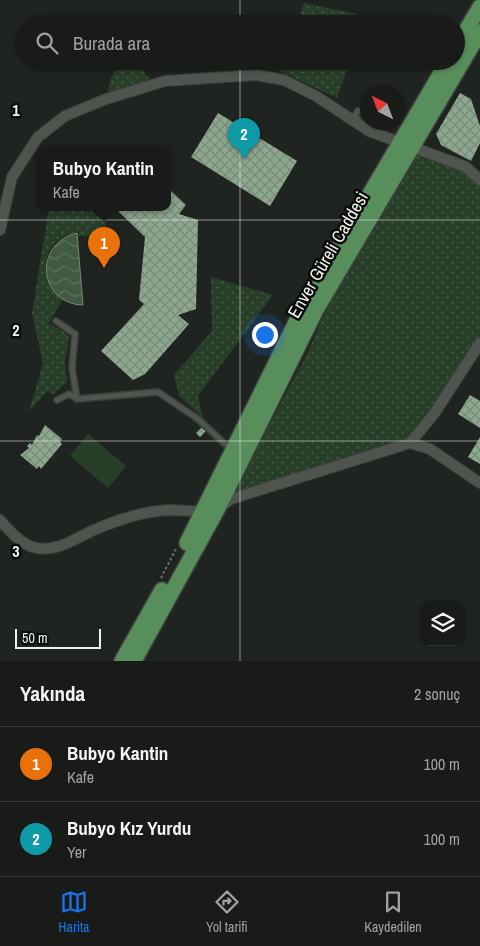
<!DOCTYPE html>
<html lang="tr">
<meta charset="utf-8">
<style>
body{margin:0;font-family:"Archivo Narrow",sans-serif;background:#252825;color:#f1f3f6}
.controls{position:absolute;right:15px;bottom:15px;display:grid;overflow:hidden;border-radius:10px;box-shadow:0 1px 4px #0004}
.controls button{width:45px;height:45px;display:grid;place-items:center;padding:0;border:0;border-bottom:1px solid #363937;background:#181b18;color:#f1f3f6;font:25px sans-serif}
.compass{position:absolute;left:360px;top:85px;width:45px;height:45px;border-radius:50%;background:#181b18;box-shadow:0 1px 4px #0004;rotate:318deg}
.scale{position:absolute;left:15px;bottom:12px;width:86px;box-sizing:border-box;padding-left:5px;border:2px solid #eef1ee;border-top:0;font-size:14px;line-height:18px;white-space:nowrap;color:#eef1ee;-webkit-text-stroke:4px #0b0d0b;paint-order:stroke}
.you{position:absolute;left:264px;top:334px;width:18px;height:18px;margin:-12px;border:4px solid #fff;border-radius:50%;background:#1a73e8;box-shadow:0 0 0 8px #1a73e833}
.badge{display:grid;place-items:center;width:32px;height:32px;border-radius:50%;background:#1a73e8;color:#fff;font-size:16px;font-weight:700}
.pin{position:absolute;translate:-50% -41px;filter:drop-shadow(0 1px 2px #0008)}
.pin::after{content:'';position:absolute;top:26px;width:18px;height:15px;background:inherit;clip-path:polygon(0 0,100% 0,50% 100%)}
.popup{position:absolute;left:36px;top:146px;width:135px;height:65px;box-sizing:border-box;display:grid;place-content:center;border-radius:10px;background:#181b18;filter:drop-shadow(0 1px 4px #0005);font-size:16px;white-space:nowrap;color:#9fa1a2}
.popup b{font-size:19px;color:#f1f3f6}
.popup::after{content:'';position:absolute;left:50%;top:100%;margin-left:-10px;border:10px solid transparent;border-top-color:#181b18}
.list{margin:0;padding:0;list-style:none}
h2{display:flex;justify-content:space-between;align-items:center;height:65px;margin:0;padding:0 20px;font-size:21px}
h2 small{font-size:16px;font-weight:400;color:#9fa1a2}
.list li{display:grid;grid-template-columns:32px 1fr auto;gap:15px;align-items:center;box-sizing:border-box;height:75px;padding:0 20px;border-top:1px solid #363937}
.list b{display:block;font-size:19px;white-space:nowrap}
.list p{margin:0;font-size:16px;white-space:nowrap;color:#9fa1a2}
.list em{font-size:16px;font-style:normal;color:#9fa1a2}
.icon{flex:none;width:28px;height:28px;fill:none;stroke:currentColor;stroke-width:2;stroke-linecap:round;stroke-linejoin:round}
.map{position:relative;flex:none;width:480px;height:661px;overflow:hidden}
.search{position:absolute;background:#181b18;box-shadow:0 1px 4px #0004;left:15px;right:15px;top:15px;height:55px;display:flex;align-items:center;gap:12px;box-sizing:border-box;padding:0 18px;border-radius:28px;color:#9fa1a2;font-size:19px}
.sheet{height:215px;background:#181b18}
nav{display:flex;justify-content:space-around;align-items:center;box-sizing:border-box;height:70px;border-top:1px solid #363937;background:#181b18;font-size:14px;color:#9fa1a2}
nav a{display:grid;justify-items:center;gap:2px}
nav .on{color:#1a73e8}
.map>svg:first-child{display:block}
.grass{fill:url(#grass-dots)}
.pitch{fill:#273f28}
.water{fill:url(#water-waves);stroke:#758776}
.building{fill:url(#building-cross-hatch)}
.lines{fill:none;stroke-linecap:round;stroke-linejoin:round}
.service-casing{stroke:#3b403b;stroke-width:8}
.minor-casing{stroke:#3b403b;stroke-width:12}
.primary-casing{stroke:#3b403b;stroke-width:18}
.path{stroke:#6e726e;stroke-width:2;stroke-dasharray:2.5 2.5;stroke-linecap:butt}
.service{stroke:#4f544f;stroke-width:5}
.minor{stroke:#4f544f;stroke-width:10}
.primary{stroke:#578e5c;stroke-width:15}
.grid{fill:none;stroke:#eef1ee;stroke-width:1;stroke-opacity:0.55}
.labels{text-anchor:middle;stroke-width:5;stroke-linejoin:round;paint-order:stroke}
.street-label{font-size:18px;fill:#eef1ee;stroke:#0b0d0b}
.grid-label{font-size:16px;text-anchor:middle;font-weight:bold;fill:#eef1ee;stroke:#0b0d0b;stroke-width:5;stroke-linejoin:round;paint-order:stroke}
</style>
<div class="map">
<svg width="480" height="661" viewBox="0 0 480 661">
<defs>
<pattern id="grass-dots" width="8" height="8" patternUnits="userSpaceOnUse" patternTransform="scale(1.25)"><rect width="8" height="8" fill="#273f28"/><path d="M2 2h.1M6 6h.1" fill="none" stroke="#475b48" stroke-width="1.8" stroke-linecap="round"/></pattern>
<pattern id="water-waves" width="16" height="10" patternUnits="userSpaceOnUse" patternTransform="scale(1.25)"><rect width="16" height="10" fill="#415a42"/><path d="M0 5q4-4 8 0t8 0" fill="none" stroke="#5d725e"/></pattern>
<pattern id="building-cross-hatch" width="8" height="8" patternUnits="userSpaceOnUse" patternTransform="scale(1.25)"><rect width="8" height="8" fill="#8da88e"/><path d="M0 0l8 8M0 8l8-8" fill="none" stroke="#788b79"/></pattern>
</defs>
<rect width="100%" height="100%" fill="#202420"/>
<path class="grass" d="M304 3 356 14 355 24H297Z
M121 61H135L153 84 106 99 111 78Z
M283 61H350L337 98 280 71Z
M419 151 466 167 480 180V343L410 443 233 493 307 354 325 312 363 242Z
M49 207H87L97 216 106 220V246L87 236H78L77 232C40 240 37 276 62 300L49 323 67 334 69 338 65 362 67 382 54 394 48 391 29 411 43 363 32 313Z
M211 277 273 295 198 396 203 418 179 396 174 375 212 331Z"/>
<path class="pitch" d="M88 434 126 466 108 488 70 456Z"/>
<path class="water" d="M77 233 83 305C39 304 32 244 77 233Z"/>
<path class="building" d="M358 16 378 20 377 24H361L356 21Z
M381 19 401 23V24H380Z
M460 93 471 99 480 126V143L471 161 441 145 436 134Z
M218 113 297 161 270 206 191 157Z
M168 188 186 205 179 214 198 220 196 309 178 315 189 324 145 374 133 380 101 351 144 304 139 300 145 237 114 207H168Z
M470 395 480 401V428L458 414Z
M45 425 62 439 60 442 62 444 41 469 39 466 37 469 20 455 29 448 27 446 30 443 32 445 37 435 39 436Z
M202 427 206 431 200 437 196 433Z
M480 437V464L468 457Z"/>
<g class="lines">
<g class="service-casing">
<path id="service" d="M358 111 354 117 358 119
M56 321 75 334 72 368 77 399 158 392 198 419 225 444 232 447
M57 400 69 394 76 398"/>
</g>
<g class="minor-casing">
<path id="minor" d="M0 230 12 177 38 137 65 116 106 99 165 81 256 75 284 80 316 96 369 131 466 167 480 180
M410 443 430 449 480 483
M220 507 231 499 410 443 434 414 480 343
M0 520C10 531 21 545 36 548 58 552 76 538 94 530 117 520 144 511 169 510 181 510 194 512 207 511"/>
</g>
<g class="primary-casing">
<path id="primary" d="M456 47 480 7
M187 543 304 306 448 61
M122 661 162 590
M134 661 217 510 316 310 480 32"/>
</g>
<path class="path" d="M161 578 176 549"/>
<use href="#service" class="service"/>
<use href="#minor" class="minor"/>
<use href="#primary" class="primary"/>
</g>
<path class="grid" d="M240 0V24M240 61V661M0 220H480M0 441H480"/>
<g class="labels">
<g class="street-label">
<text transform="translate(328 255) rotate(-60)" y="6">Enver Güreli Caddesi</text>
</g>
</g>
<g class="grid-label">
<text x="16" y="116">1</text>
<text x="16" y="336">2</text>
<text x="16" y="557">3</text>
</g>
</svg>
<div class="controls">
<button><svg class="icon" aria-label="layers" viewBox="0 0 24 24"><path d="M12 4l9 5-9 5-9-5zM3 14l9 5 9-5"/></svg></button>
</div>
<svg class="compass" viewBox="-18 -18 36 36"><path d="M0-13l5 13h-10z" fill="#e53935"/><path d="M0 13l5-13h-10z" fill="#9fa1a2"/></svg>
<div class="scale">50 m</div>
<div class="you"></div>
<div class="pin badge" style="left:104px;top:268px;background:#e8710a">1</div>
<div class="popup"><b>Bubyo Kantin</b>Kafe</div>
<div class="pin badge" style="left:244px;top:159px;background:#0f9aa8">2</div>
<div class="search"><svg class="icon" aria-label="search" viewBox="0 0 24 24"><circle cx="10" cy="10" r="6"/><path d="M15 15l6 6"/></svg>Burada ara</div>
</div>
<section class="sheet">
<h2>Yakında<small>2 sonuç</small></h2>
<ul class="list">
<li><span class="badge" style="background:#e8710a">1</span><div><b>Bubyo Kantin</b><p>Kafe</p></div><em>100 m</em></li>
<li><span class="badge" style="background:#0f9aa8">2</span><div><b>Bubyo Kız Yurdu</b><p>Yer</p></div><em>100 m</em></li>
</ul>
</section>
<nav>
<a class="on"><svg class="icon" aria-label="map" viewBox="0 0 24 24"><path d="M3 6l6-2 6 2 6-2v14l-6 2-6-2-6 2zM9 4v14M15 6v14"/></svg>Harita</a>
<a><svg class="icon" aria-label="directions" viewBox="0 0 24 24"><path d="M12 3l9 9-9 9-9-9zM9 14v-3h6M13 9l2 2-2 2"/></svg>Yol tarifi</a>
<a><svg class="icon" aria-label="saved" viewBox="0 0 24 24"><path d="M7 4h10v16l-5-4-5 4z"/></svg>Kaydedilen</a>
</nav>
